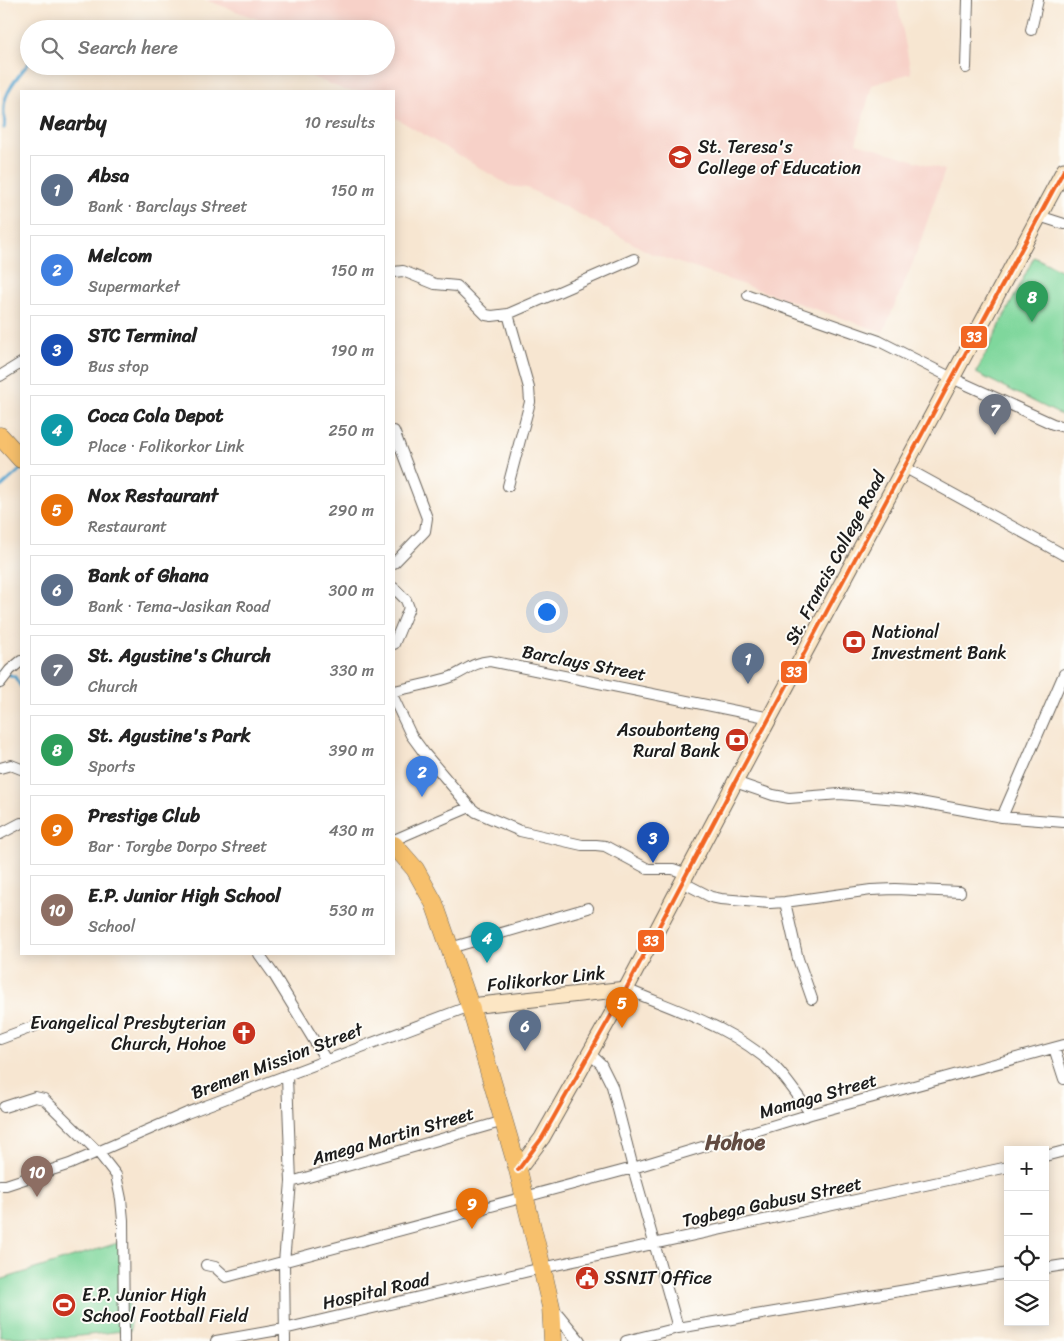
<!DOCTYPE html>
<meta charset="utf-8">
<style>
body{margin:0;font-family:Sriracha,sans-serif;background:#f2f2f2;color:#222}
.controls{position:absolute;right:15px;bottom:15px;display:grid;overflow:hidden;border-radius:0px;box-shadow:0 2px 12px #0003}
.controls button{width:45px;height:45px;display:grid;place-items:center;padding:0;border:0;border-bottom:1px solid #e0e0e0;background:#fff;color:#222;font:25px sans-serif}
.you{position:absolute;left:546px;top:611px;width:18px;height:18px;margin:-12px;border:4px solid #fff;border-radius:50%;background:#1a73e8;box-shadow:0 0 0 8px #1a73e833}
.badge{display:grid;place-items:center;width:32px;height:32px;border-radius:50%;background:#c8321e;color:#fff;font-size:16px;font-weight:700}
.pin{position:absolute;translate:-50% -41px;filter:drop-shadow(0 1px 2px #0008)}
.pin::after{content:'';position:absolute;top:26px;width:18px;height:15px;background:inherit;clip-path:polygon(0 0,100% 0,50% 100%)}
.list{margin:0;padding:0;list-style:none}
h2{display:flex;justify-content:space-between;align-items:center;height:65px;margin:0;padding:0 20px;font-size:21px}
h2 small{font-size:16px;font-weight:400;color:#767676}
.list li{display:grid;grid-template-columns:32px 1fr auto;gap:15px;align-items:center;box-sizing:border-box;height:70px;margin:0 10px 10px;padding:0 10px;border:1px solid #e0e0e0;border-radius:0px}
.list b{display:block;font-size:19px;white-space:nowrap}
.list p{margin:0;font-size:16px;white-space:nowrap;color:#767676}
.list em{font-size:16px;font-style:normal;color:#767676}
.icon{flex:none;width:28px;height:28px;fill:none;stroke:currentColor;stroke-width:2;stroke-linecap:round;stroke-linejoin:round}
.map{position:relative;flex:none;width:1064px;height:1341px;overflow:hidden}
.search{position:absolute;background:#fff;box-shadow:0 2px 12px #0003;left:20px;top:20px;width:375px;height:55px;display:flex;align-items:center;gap:12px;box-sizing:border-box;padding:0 18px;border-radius:28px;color:#767676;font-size:19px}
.panel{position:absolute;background:#fff;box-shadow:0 2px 12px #0003;left:20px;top:90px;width:375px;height:865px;border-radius:0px}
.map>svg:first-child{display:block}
.built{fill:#f7d1c8}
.green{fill:#7fd79c;stroke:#4e7a5c}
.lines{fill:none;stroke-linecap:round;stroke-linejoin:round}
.stream{stroke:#56a5d0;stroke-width:3}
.minor-casing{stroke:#69635b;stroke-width:12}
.tertiary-casing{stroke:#69635b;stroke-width:14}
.secondary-casing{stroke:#69635b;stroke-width:17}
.trunk-casing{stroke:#69635b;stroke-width:19}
.minor{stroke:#fff;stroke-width:10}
.tertiary{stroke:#fff;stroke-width:12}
.secondary{stroke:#fce6c4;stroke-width:15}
.trunk{stroke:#f7c06c;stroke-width:18}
.bus-1-casing{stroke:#fdfcf7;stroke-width:8}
.bus-1{stroke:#f26522;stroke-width:4}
.labels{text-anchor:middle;stroke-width:4;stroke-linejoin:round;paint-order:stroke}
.poi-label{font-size:18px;fill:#1c1c1c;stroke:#fdfcf7;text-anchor:start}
.street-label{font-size:18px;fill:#1c1c1c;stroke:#fdfcf7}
.district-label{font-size:22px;font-weight:bold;fill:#624b41;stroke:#fdfcf7}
.line-badge{stroke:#fdfcf7;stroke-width:2}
.badge-label{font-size:14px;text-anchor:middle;font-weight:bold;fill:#fff}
</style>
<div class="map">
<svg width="1064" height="1341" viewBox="0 0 1064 1341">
<rect width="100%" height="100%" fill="#fdfcf7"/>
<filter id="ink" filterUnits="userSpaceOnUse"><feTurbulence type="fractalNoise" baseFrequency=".02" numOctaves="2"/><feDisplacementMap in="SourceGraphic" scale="10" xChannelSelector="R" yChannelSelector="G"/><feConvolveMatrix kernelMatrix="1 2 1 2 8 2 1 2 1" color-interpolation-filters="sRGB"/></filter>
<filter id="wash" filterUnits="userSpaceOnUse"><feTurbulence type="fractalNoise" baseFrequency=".0096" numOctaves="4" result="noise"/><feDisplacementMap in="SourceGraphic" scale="20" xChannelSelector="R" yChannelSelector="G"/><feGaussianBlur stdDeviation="1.12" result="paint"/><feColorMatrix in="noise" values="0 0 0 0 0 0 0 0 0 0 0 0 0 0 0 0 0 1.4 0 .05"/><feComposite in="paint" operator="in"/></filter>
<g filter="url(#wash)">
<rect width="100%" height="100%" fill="#f7e6d1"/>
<path class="built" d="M206 0H897L911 73 872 85 856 143 945 170 914 260 883 332 650 253 583 216 527 188 510 186 394 117V91H347L286 66H386V29H262L265 22Z"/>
<path class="green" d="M1034 257 1064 272V409L1061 415 976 373Z
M124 1241 131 1330 62 1338 0 1337V1280Z"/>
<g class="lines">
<path class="stream" d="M4 128C6 122 3 115 4 108 4 92 19 75 29 63
M0 488 21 469
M0 671 15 677 21 687"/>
</g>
</g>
<g filter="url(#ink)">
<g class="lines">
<g class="minor-casing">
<path id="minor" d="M1031 30 1038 0
M966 68 968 0
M1039 216 1064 224
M394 272 403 271 435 284 457 286 486 315 492 316 508 314 634 259
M748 295 879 341 952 378 1053 424 1064 427
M508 314 529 388 530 402 508 486
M0 376 21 363
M394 431 427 518 425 531 394 563
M904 467 1064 555
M394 588 406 600 409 608 394 644
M0 683 10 670 21 661
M394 691C413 687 433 683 451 677 465 671 474 662 490 661L771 718
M394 699 411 735 425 754 470 807 476 812 520 831 582 845H596L605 846 648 869H673L687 874
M0 768 11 765 21 769
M735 782 773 795 789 798 840 794 909 800 1002 817 1064 822
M1002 817 1064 674
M0 834 21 823
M394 840 470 807
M682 882 711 897 721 899 770 903 785 902 871 890 895 889 960 892
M785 902 798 959 812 999
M450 948 588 908
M259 954 274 975 326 1060
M626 989C677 1011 733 1027 774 1066 788 1080 799 1098 811 1114
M0 1039 35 1026
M1054 1048 1064 1079
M589 1053 601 1064 612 1086 633 1168 678 1328
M4 1107 35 1097 44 1099 98 1152 116 1175 121 1199 123 1220 124 1341
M1045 1156 1064 1151
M291 1182 504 1121
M0 1185H6L70 1164 187 1113 470 1006
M206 1265 215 1267 226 1277 633 1168 811 1114 1064 1045
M1045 1268 1064 1265
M216 1341 284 1329 542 1268 1008 1167
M285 1341 284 1262 291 1182 287 1077
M626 1341 678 1328 1008 1273"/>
</g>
<g class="tertiary-casing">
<path id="tertiary" d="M551 1307 579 1341"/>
</g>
<g class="secondary-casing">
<path id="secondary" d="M470 1006 626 989
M518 1170 542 1138 626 989 735 782 1064 170"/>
</g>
<g class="trunk-casing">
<path id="trunk" d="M0 436 21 459
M394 845 415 869 434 903 470 1006 518 1170 542 1268 551 1307 553 1341"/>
</g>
<use href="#minor" class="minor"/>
<use href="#tertiary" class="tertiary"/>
<use href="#secondary" class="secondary"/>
<use href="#trunk" class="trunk"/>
<g class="bus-1-casing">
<path id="bus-1" d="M518 1170 542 1138 626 989 735 782 1064 170"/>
</g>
<use href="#bus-1" class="bus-1"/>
</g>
</g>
<defs>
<g id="university-disc" transform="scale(1.25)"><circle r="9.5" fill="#c8321e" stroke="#fdfcf7"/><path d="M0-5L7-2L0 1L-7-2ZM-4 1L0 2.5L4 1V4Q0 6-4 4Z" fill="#fff"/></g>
<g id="bank-disc" transform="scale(1.25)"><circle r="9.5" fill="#c8321e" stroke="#fdfcf7"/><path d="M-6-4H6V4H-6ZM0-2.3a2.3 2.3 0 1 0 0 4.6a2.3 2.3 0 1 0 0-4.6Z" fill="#fff"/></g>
<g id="church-disc" transform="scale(1.25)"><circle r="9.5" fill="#c8321e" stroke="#fdfcf7"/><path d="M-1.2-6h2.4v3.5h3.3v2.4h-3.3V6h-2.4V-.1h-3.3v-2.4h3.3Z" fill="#fff"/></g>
<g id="civic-disc" transform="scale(1.25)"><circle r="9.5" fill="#c8321e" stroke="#fdfcf7"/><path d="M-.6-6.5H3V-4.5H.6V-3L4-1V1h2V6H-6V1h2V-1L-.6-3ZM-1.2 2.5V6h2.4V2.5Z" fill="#fff"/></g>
<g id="stadium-disc" transform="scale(1.25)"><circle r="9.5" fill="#c8321e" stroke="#fdfcf7"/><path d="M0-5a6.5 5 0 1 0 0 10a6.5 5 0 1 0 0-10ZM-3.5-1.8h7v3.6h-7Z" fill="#fff"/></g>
</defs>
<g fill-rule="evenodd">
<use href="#university-disc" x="680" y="157"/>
<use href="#bank-disc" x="854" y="642"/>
<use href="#bank-disc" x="737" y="740"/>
<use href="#church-disc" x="244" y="1033"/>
<use href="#civic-disc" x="587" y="1278"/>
<use href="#stadium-disc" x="64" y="1305"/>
</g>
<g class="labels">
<g class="poi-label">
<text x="698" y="153">St. Teresa's<tspan x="698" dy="21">College of Education</tspan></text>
<text x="872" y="638">National<tspan x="872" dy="21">Investment Bank</tspan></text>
<text x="720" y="736" text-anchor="end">Asoubonteng<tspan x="720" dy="21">Rural Bank</tspan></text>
<text x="226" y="1029" text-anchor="end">Evangelical Presbyterian<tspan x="226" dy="21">Church, Hohoe</tspan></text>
<text x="604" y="1284">SSNIT Office</text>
<text x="82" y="1301">E.P. Junior High<tspan x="82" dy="21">School Football Field</tspan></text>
</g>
<g class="street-label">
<text transform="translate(835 558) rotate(-62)" y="6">St. Francis College Road</text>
<text transform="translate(584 663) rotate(11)" y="6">Barclays Street</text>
<text transform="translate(546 979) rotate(-6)" y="6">Folikorkor Link</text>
<text transform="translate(277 1061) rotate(-21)" y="6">Bremen Mission Street</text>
<text transform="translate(818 1096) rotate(-16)" y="6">Mamaga Street</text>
<text transform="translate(393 1136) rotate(-16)" y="6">Amega Martin Street</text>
<text transform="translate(772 1202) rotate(-12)" y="6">Togbega Gabusu Street</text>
<text transform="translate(376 1291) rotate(-13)" y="6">Hospital Road</text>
</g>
<g class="district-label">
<text x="735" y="1150">Hohoe</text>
</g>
</g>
<g class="line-badge">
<rect x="960" y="325" width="28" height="24" rx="5" fill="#f26522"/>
<rect x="780" y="660" width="28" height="24" rx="5" fill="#f26522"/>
<rect x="637" y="929" width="28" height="24" rx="5" fill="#f26522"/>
</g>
<g class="badge-label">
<text x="974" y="342">33</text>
<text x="794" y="677">33</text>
<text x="651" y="946">33</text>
</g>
</svg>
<div class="controls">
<button>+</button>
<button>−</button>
<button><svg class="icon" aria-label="locate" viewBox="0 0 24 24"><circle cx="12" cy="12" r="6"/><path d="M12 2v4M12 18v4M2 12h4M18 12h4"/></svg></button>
<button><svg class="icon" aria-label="layers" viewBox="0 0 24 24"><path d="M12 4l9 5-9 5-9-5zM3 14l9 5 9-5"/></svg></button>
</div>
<div class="you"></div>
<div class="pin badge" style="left:748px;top:684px;background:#5c6f8a">1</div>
<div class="pin badge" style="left:422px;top:797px;background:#3f7fe0">2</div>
<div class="pin badge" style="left:653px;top:863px;background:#1a4fb4">3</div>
<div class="pin badge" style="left:487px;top:963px;background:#0f9aa8">4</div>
<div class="pin badge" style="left:622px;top:1028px;background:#e8710a">5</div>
<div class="pin badge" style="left:525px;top:1051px;background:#5c6f8a">6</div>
<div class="pin badge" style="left:995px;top:435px;background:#6b7280">7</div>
<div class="pin badge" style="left:1032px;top:322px;background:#2e9e5b">8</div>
<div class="pin badge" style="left:472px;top:1229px;background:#e8710a">9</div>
<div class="pin badge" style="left:37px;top:1197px;background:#8d6e63">10</div>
<div class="search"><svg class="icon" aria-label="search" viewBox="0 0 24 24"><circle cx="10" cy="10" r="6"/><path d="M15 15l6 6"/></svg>Search here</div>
<section class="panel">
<h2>Nearby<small>10 results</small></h2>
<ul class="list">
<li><span class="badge" style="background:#5c6f8a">1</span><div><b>Absa</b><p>Bank · Barclays Street</p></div><em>150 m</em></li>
<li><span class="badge" style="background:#3f7fe0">2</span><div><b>Melcom</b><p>Supermarket</p></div><em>150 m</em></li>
<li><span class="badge" style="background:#1a4fb4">3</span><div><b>STC Terminal</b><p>Bus stop</p></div><em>190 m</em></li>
<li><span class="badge" style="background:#0f9aa8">4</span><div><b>Coca Cola Depot</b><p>Place · Folikorkor Link</p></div><em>250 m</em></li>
<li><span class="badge" style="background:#e8710a">5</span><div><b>Nox Restaurant</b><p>Restaurant</p></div><em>290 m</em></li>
<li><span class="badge" style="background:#5c6f8a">6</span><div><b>Bank of Ghana</b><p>Bank · Tema-Jasikan Road</p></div><em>300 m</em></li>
<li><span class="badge" style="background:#6b7280">7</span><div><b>St. Agustine's Church</b><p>Church</p></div><em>330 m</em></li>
<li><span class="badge" style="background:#2e9e5b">8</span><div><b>St. Agustine's Park</b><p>Sports</p></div><em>390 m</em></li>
<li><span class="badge" style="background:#e8710a">9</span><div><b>Prestige Club</b><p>Bar · Torgbe Dorpo Street</p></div><em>430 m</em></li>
<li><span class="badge" style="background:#8d6e63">10</span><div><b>E.P. Junior High School</b><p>School</p></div><em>530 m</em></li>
</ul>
</section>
</div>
